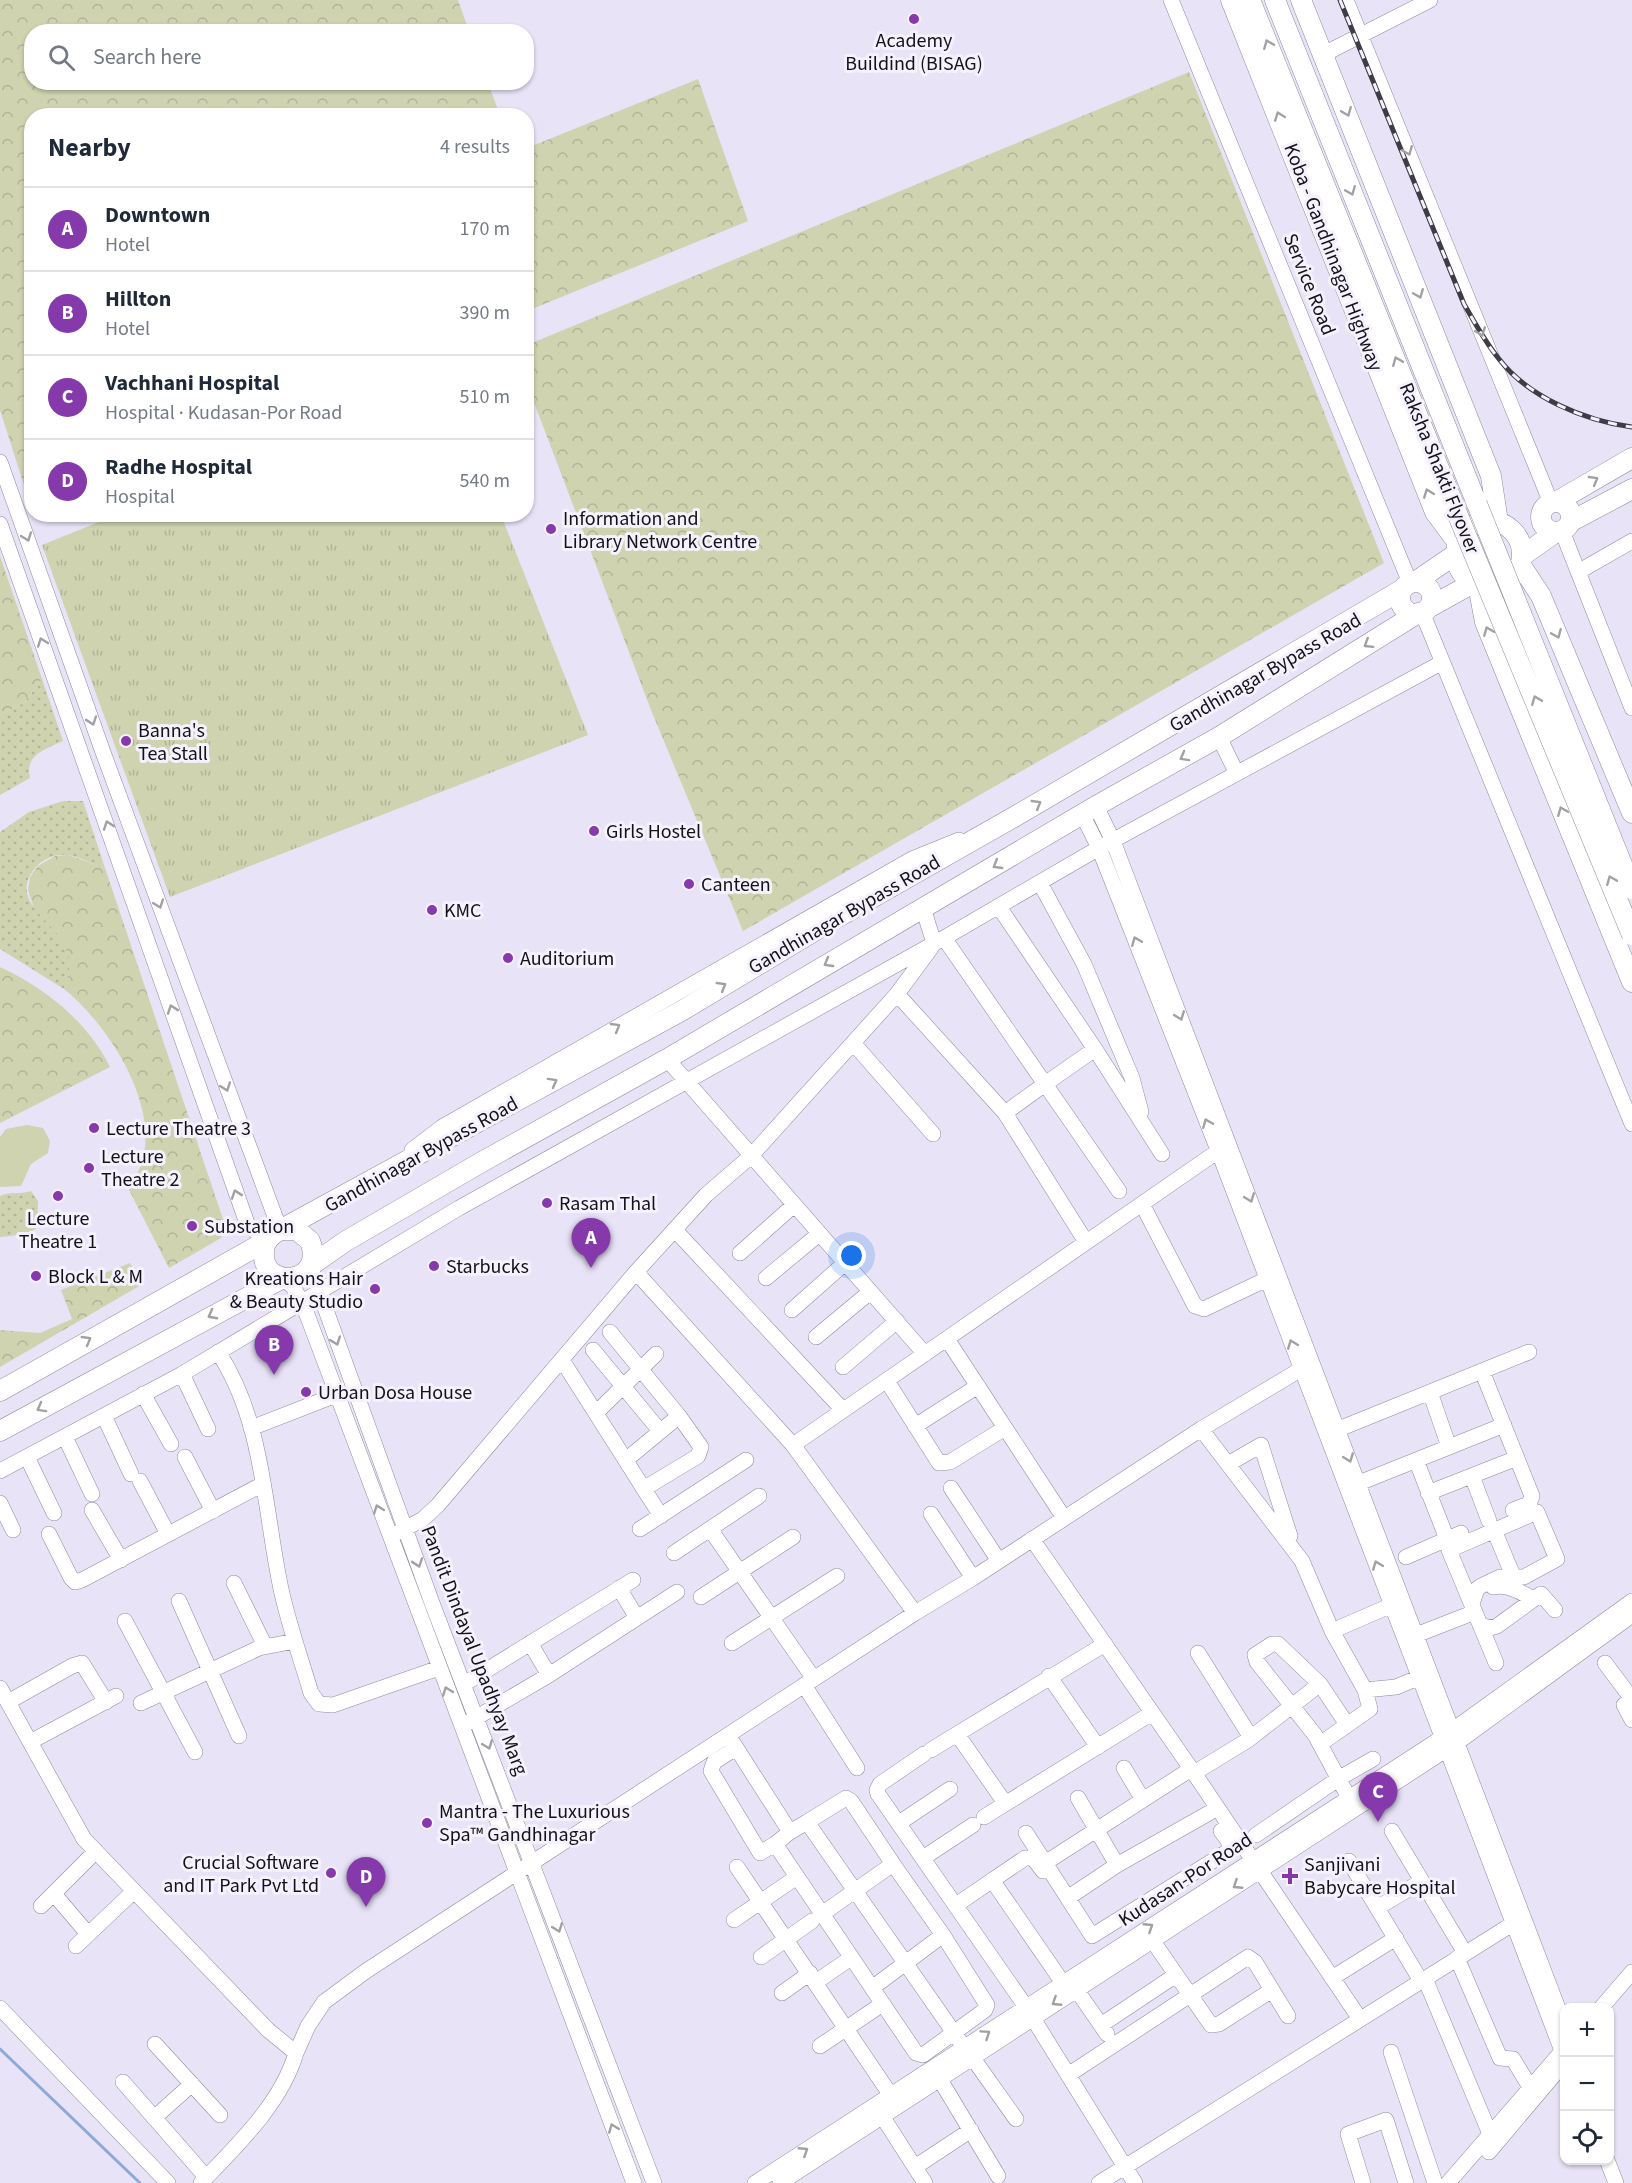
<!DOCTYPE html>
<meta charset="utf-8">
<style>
body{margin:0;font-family:"Source Sans 3",sans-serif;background:#f6f6f7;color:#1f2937}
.controls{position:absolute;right:18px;bottom:18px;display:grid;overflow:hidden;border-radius:12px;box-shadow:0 2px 4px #0004}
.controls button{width:54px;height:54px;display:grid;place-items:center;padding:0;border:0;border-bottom:2px solid #e0e1e3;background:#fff;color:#1f2937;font:30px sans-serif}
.you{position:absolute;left:852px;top:1256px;width:21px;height:21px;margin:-15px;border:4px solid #fff;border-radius:50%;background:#1a73e8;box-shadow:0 0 0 9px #1a73e833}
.badge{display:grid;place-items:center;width:39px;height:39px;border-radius:50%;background:#8539aa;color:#fff;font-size:20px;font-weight:700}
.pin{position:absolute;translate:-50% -50px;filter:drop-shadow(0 2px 3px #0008)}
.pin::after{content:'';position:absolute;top:32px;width:21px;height:18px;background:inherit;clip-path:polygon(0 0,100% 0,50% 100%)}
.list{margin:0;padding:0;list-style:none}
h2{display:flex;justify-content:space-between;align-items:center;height:78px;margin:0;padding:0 24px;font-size:26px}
h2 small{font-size:20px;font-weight:400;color:#747a83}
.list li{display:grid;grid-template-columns:39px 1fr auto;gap:18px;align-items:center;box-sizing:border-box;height:84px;padding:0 24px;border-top:2px solid #e0e1e3}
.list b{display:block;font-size:22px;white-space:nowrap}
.list p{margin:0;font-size:20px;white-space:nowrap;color:#747a83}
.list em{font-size:20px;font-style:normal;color:#747a83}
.icon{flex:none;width:33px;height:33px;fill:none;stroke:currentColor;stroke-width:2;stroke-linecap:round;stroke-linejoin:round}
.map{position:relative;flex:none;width:1632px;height:2183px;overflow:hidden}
.search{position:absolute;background:#fff;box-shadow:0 2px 4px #0004;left:24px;top:24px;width:510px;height:66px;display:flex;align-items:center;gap:15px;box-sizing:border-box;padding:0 21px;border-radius:24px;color:#747a83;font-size:22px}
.panel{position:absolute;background:#fff;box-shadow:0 2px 4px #0004;left:24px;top:108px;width:510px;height:414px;border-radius:24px}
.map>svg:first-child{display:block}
.grass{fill:url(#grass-tufts)}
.forest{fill:url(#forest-crowns)}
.park{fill:#cfd3b0}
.garden{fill:url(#garden-dots)}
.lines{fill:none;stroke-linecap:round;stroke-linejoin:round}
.stream{stroke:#8da9d7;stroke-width:3}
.minor-casing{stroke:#8f8a9c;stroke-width:16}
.major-casing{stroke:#8f8a9c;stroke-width:21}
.minor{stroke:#fff;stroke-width:15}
.major{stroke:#fff;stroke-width:20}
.rail-casing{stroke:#3f3c46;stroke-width:5}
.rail{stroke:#f5f1fd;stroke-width:3;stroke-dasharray:9;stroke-linecap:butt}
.major-bridge-casing{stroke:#8f8a9c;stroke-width:21;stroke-linecap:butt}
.major-bridge{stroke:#fff;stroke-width:20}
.oneway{stroke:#a1a0a3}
.poi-dot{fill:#8539aa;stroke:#f5f1fd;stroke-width:2}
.labels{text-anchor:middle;stroke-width:6;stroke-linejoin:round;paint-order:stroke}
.poi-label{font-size:20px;fill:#141219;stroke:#f5f1fd;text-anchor:start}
.street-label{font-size:20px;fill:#141219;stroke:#f5f1fd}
</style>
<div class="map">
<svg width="1632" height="2183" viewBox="0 0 1632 2183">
<defs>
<pattern id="grass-tufts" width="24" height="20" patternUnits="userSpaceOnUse" patternTransform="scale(1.5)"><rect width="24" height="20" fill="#cfd3b0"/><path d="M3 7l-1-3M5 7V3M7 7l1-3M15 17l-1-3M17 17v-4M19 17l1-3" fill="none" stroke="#b1b497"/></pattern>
<pattern id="forest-crowns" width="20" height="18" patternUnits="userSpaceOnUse" patternTransform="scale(1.5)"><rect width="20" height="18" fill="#cfd3b0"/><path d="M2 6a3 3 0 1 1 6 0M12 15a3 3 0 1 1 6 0" fill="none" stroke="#b1b497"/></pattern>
<pattern id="garden-dots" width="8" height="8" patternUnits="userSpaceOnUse" patternTransform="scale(1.5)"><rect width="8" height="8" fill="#cfd3b0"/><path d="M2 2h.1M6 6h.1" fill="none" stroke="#b1b497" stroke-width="1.8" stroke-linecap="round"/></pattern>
</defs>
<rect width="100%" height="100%" fill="#e8e3f7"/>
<path class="grass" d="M116 515H501L588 735 170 897 42 545Z"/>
<path class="forest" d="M0 0H458L469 31 32 32V82L488 83 500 115 32 116 31 507 0 410Z
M1189 72 1384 563 743 931 651 710 527 384V345Z
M698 79 748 221 527 311V148Z
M0 556 42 679 24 703 0 715Z
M68 855 105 868 225 1225 221 1238 169 1268 128 1188C177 1129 113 1028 64 989L69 965 45 923 35 911 28 890 30 877 38 866 55 856Z
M0 967C44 987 89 1023 110 1067L0 1123Z
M130 1263 141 1285 0 1367V1330L40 1333 72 1319 61 1290Z"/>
<path class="park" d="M27 1125 43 1128 50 1141 48 1153 31 1164 21 1186 0 1187V1137L6 1129Z"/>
<path class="garden" d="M42 679 63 741C46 749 24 755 30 778L0 795V715L24 703Z
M63 801H83L105 868C92 865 80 856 66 855 55 854 44 859 37 866 5 900 56 922 66 948 71 962 70 975 64 989L0 949V832L29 812Z
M31 1191 38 1201 37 1228 27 1234 0 1237V1196C9 1191 21 1195 31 1191Z"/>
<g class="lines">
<path class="stream" d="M0 2049 140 2183"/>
<g class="minor-casing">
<path id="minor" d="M1171 0 1410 583
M1346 0 1551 503
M1324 54 1430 0
M0 462 104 755 280 1230
M0 524 248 1226 268 1240
M1562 531 1632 708
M1578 572 1632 541
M1422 612 1632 1124
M1219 737 1236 772
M1096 806 1113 841 1564 2024
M1082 814 1099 848 1218 1150 1564 2056
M1040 883 1084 964 1132 1078 1141 1112
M999 907 1095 1049 1162 1154
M923 908 934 943
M897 994 1005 1113 1045 1084 944 938
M854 1044 933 1134
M1095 1049 1045 1084 1119 1191
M667 1059 925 1354
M1005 1113 1086 1242
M412 1150 442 1127 912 859 959 840
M1142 1204 1195 1306 1204 1309 1267 1279
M675 1230 843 1410
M740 1253 794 1205
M310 1266 432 1603 654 2183
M636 1272 793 1445 915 1613 973 1578 1201 1429 1308 1365
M283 1278 293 1287 303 1304 634 2183
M766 1278 819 1234
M792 1310 845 1263
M610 1332 679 1416 701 1447 698 1456 645 1488
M816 1337 870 1292
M947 1339 1064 1518
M593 1350 660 1431
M218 1352C262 1418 264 1503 279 1579 286 1618 300 1655 311 1693L319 1704 333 1705 439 1668
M562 1360 661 1516
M843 1367 897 1321
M1482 1371 1532 1496 1529 1504 1513 1510
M182 1374 208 1429
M887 1381 939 1463 950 1462 1005 1428
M1430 1392 1449 1447
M143 1394 171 1444
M597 1412 656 1354
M104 1416 131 1474
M915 1426 978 1386
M251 1428 336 1395
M1201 1429 1302 1561 1332 1631 1365 1690 1370 1709 1320 1744
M1329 1433 1529 1352
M65 1437 92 1494
M793 1445 1227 1145
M27 1457 54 1513
M185 1457 213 1511
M627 1459 679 1416
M1416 1460 1447 1539
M1228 1464 1261 1445 1290 1536
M0 1471 182 1374 459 1208 944 938 1099 848 1441 663
M1472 1476 1489 1521
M140 1481 168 1534
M1359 1483 1504 1425
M951 1488 999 1561
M1428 1493 1517 1458
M0 1503 13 1530
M92 1510 121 1560
M931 1514 973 1578
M640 1529 746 1460
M710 1529 814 1679
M1494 1530 1514 1578
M399 1532 423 1519 438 1505 636 1272 706 1195 751 1156 897 994 931 948
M49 1534 71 1578 75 1582 82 1580 261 1485
M1032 1539 1194 1773 1360 2019
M674 1553 759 1496
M1406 1557 1461 1533
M234 1583 265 1646
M1493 1587C1507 1584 1521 1592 1533 1599
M619 1588 637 1618
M701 1597 793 1537
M179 1601 239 1736
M1472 1604 1477 1589 1481 1586 1500 1577H1524L1557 1559 1537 1512 1449 1550 1496 1663
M125 1621 195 1752
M1480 1625 1490 1628 1497 1626 1541 1594 1555 1610
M1332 1631 1392 1605
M1416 1635 1475 1612
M530 1643 549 1675
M732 1643 837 1576
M1198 1653 1250 1736
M1605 1663 1632 1699
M1049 1676 1098 1747
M464 1684 633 1580
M804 1685 857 1768
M0 1688 84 1839 268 2030 296 2053 308 2026 324 2002 366 1971 915 1613
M1365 1690 1396 1687 1420 1677
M1632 1699 1624 1705 1632 1720
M8 1702 72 1666 82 1663 106 1702
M141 1703 259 1648 295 1641
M469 1722 549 1675 677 1592
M1346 1723 1320 1684 1278 1644H1272L1255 1655 1257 1662 1315 1735 1349 1798
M728 1735 790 1832 775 1844 916 2053 923 2055 985 2010 987 2005 943 1935 872 1988
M30 1742 116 1696
M736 1748 714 1762 711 1771 760 1853 775 1844
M931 1750 957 1734
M924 1754 880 1784 877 1790 878 1794 1026 2007 1135 2183
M1124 1768 1143 1800
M1194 1773 1248 1740 1320 1684
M1005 1803 957 1734 1105 1644
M984 1817 1152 1713
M807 1822 846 1798 851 1801 893 1864 822 1914
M899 1823 950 1789
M1392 1831 1465 1953
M790 1832 807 1822 959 2040
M1026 1833 1092 1936 1230 1850 1229 1842 1221 1831
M1256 1835 1338 1779 1373 1759
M923 1858 973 1825
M1349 1861 1421 1981
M1045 1863 1191 1769
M893 1864 943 1935
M1117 1865 1209 1813
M737 1867 896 2103
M992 1880 1063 1983
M54 1894 88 1934
M1069 1897 1117 1865 1078 1798
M956 1905 1025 1858H1033L1043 1871
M41 1906 96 1851
M1377 1908 1422 1881
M734 1920 791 1881
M1152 1940 1211 2025 1219 2024 1272 1990
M76 1946 134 1891
M761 1957 812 1921
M1457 1958 1500 2058 1513 2059 1530 2087
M1332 1978 1396 1938
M1426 1981 1490 2134
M816 1982 845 1962
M1076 1989 1107 2034
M782 1993 810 1973
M0 2008 168 2183
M1601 2008 1632 1972
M1101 2025 1176 1975
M155 2044 220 2115
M820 2046 875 2009
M1391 2052 1435 2183
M972 2057 1016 2119
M1068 2075 1248 1957 1255 1962 1288 2016
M939 2078 998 2176
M123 2082 206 2177
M882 2116 925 2183
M154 2118 192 2084
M1489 2152 1564 2063
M1607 2160 1616 2183
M915 2167 971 2130
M201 2183C237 2145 281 2104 296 2053
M755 2183 1443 1737 1632 1601
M780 2183 1458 1742 1632 1615
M1099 2183 1514 1923
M1363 2183 1348 2134 1386 2120 1406 2183
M1448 2183 1564 2049"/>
</g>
<g class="major-casing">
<path id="major" d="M1231 0 1435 512 1458 543
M1250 0 1457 513
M1275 0 1477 504
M1301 0 1491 476 1498 522
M1556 502 1632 458
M1541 517a15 15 0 1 1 30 0a15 15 0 1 1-30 0Z
M1456 554a33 33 0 1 1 66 0a33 33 0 1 1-66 0Z
M1570 522 1632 489
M1522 556 1556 532
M1520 564 1541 596 1632 813
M1415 582 1456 554
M1400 598a16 16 0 1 1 32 0a16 16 0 1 1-32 0Z
M1478 585 1485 622 1632 982
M1428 608 1473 583
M280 1230H297L310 1241C327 1285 260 1291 264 1251 264 1241 271 1235 280 1230L683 1010 831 921 1014 817 1403 589
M310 1266 346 1241 480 1163 667 1059 1096 806 1219 737 1418 613
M0 1391 268 1240
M0 1431 283 1278"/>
</g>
<use href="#minor" class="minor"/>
<use href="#major" class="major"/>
<g class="rail-casing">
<path id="rail" d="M1340 0 1464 304C1475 323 1485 342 1499 359 1528 397 1585 421 1632 427"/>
</g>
<use href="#rail" class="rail"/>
<g class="major-bridge-casing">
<path id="major-bridge" d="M1477 504 1632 889
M1457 513 1632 935"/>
</g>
<use href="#major-bridge" class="major-bridge"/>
</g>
<defs><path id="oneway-chevron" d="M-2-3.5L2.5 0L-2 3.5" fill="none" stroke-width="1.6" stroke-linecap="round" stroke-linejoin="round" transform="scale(1.5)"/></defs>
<g class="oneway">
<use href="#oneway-chevron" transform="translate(1268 44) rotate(-112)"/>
<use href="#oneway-chevron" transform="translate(1347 112) rotate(68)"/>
<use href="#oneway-chevron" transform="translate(1279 116) rotate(-111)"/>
<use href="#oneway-chevron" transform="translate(1408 151) rotate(68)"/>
<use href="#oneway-chevron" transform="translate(1351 191) rotate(68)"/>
<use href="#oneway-chevron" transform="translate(1419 294) rotate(68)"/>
<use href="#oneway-chevron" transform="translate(1481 332) rotate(69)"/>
<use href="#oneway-chevron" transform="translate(1397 361) rotate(-112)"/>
<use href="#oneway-chevron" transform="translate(1594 480) rotate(-30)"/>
<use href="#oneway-chevron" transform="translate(1428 493) rotate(-111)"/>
<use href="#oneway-chevron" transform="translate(27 537) rotate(70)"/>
<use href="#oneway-chevron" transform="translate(1488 631) rotate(-112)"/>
<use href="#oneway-chevron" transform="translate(1557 634) rotate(67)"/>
<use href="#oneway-chevron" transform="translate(42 642) rotate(-110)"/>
<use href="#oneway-chevron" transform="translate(1368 644) rotate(148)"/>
<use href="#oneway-chevron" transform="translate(1536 700) rotate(-112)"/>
<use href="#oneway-chevron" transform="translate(92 721) rotate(71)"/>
<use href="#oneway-chevron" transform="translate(1184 757) rotate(151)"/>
<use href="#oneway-chevron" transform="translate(1037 804) rotate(-31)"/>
<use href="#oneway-chevron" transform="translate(1562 811) rotate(-112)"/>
<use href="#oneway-chevron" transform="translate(108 825) rotate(-109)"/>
<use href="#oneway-chevron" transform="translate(997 865) rotate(149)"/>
<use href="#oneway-chevron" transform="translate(1611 880) rotate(-112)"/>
<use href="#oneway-chevron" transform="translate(159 904) rotate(70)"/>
<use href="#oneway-chevron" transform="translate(1136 941) rotate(-112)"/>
<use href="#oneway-chevron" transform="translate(828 963) rotate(150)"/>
<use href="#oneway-chevron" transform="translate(722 986) rotate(-31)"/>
<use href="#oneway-chevron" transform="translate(172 1009) rotate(-109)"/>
<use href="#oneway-chevron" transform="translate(1180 1016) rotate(69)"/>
<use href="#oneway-chevron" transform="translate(616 1027) rotate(-30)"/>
<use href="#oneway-chevron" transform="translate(553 1082) rotate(-29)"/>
<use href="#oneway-chevron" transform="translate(226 1087) rotate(70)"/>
<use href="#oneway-chevron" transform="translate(1207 1123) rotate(-112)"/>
<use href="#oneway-chevron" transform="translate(236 1194) rotate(-109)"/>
<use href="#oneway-chevron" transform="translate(1250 1198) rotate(69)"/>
<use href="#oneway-chevron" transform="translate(212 1315) rotate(152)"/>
<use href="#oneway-chevron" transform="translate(87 1340) rotate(-30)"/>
<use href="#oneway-chevron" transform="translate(336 1341) rotate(70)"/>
<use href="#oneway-chevron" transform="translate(1292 1344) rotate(-111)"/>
<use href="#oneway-chevron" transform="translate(41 1408) rotate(151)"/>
<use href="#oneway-chevron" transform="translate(1349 1458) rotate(69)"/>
<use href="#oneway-chevron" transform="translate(378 1509) rotate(-110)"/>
<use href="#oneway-chevron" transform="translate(418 1563) rotate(71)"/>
<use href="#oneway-chevron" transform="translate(1377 1565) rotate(-111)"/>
<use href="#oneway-chevron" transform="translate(447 1691) rotate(-110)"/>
<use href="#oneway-chevron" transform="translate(488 1745) rotate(69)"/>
<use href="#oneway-chevron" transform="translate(1237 1885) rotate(147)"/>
<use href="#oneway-chevron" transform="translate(1149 1927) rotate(-33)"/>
<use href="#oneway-chevron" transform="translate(558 1928) rotate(69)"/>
<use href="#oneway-chevron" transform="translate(1056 2002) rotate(147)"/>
<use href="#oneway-chevron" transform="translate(986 2034) rotate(-34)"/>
<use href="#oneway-chevron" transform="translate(613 2128) rotate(-111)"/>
<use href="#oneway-chevron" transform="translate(804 2151) rotate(-33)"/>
</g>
<g class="poi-dot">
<circle cx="914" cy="19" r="6"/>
<circle cx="551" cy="529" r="6"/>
<circle cx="126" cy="741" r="6"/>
<circle cx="594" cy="831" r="6"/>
<circle cx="689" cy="884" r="6"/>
<circle cx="432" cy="910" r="6"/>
<circle cx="508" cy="958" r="6"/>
<circle cx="94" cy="1128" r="6"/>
<circle cx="89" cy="1168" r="6"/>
<circle cx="58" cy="1196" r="6"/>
<circle cx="547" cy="1203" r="6"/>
<circle cx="192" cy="1226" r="6"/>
<circle cx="434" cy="1266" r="6"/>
<circle cx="36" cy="1276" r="6"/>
<circle cx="375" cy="1289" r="6"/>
<circle cx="306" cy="1392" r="6"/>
<circle cx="427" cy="1823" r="6"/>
<circle cx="331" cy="1873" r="6"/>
<path d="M1287 1867h6v6h6v6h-6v6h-6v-6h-6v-6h6z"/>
</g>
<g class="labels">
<g class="poi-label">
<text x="914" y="47" text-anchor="middle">Academy<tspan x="914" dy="23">Buildind (BISAG)</tspan></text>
<text x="563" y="525">Information and<tspan x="563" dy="23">Library Network Centre</tspan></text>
<text x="138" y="737">Banna's<tspan x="138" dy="23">Tea Stall</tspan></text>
<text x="606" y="838">Girls Hostel</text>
<text x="701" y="891">Canteen</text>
<text x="444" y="917">KMC</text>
<text x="520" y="965">Auditorium</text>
<text x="106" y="1135">Lecture Theatre 3</text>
<text x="101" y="1163">Lecture<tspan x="101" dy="23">Theatre 2</tspan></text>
<text x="559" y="1210">Rasam Thal</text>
<text x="58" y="1225" text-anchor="middle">Lecture<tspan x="58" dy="23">Theatre 1</tspan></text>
<text x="204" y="1233">Substation</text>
<text x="446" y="1273">Starbucks</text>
<text x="48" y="1283">Block L &amp; M</text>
<text x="363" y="1285" text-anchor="end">Kreations Hair<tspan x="363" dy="23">&amp; Beauty Studio</tspan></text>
<text x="318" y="1399">Urban Dosa House</text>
<text x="439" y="1818">Mantra - The Luxurious<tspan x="439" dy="23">Spa™ Gandhinagar</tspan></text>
<text x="319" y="1869" text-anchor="end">Crucial Software<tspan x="319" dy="23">and IT Park Pvt Ltd</tspan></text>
<text x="1304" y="1871">Sanjivani<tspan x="1304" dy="23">Babycare Hospital</tspan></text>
</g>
<g class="street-label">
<text transform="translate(1334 257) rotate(69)" y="7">Koba - Gandhinagar Highway</text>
<text transform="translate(1310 284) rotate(68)" y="7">Service Road</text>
<text transform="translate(1440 468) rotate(68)" y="7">Raksha Shakti Flyover</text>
<text transform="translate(1265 672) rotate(-30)" y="7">Gandhinagar Bypass Road</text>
<text transform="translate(844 914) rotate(-30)" y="7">Gandhinagar Bypass Road</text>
<text transform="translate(421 1154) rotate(-29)" y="7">Gandhinagar Bypass Road</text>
<text transform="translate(475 1650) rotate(69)" y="7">Pandit Dindayal Upadhyay Marg</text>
<text transform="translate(1185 1879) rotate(-33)" y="7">Kudasan-Por Road</text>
</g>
</g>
</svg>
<div class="controls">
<button>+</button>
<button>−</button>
<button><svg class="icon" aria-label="locate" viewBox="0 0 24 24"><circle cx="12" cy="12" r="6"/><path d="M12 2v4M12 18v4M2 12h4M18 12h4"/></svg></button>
</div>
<div class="you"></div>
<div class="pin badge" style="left:591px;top:1268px">A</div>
<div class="pin badge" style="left:274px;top:1375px">B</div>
<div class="pin badge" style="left:1378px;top:1822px">C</div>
<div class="pin badge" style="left:366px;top:1907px">D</div>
<div class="search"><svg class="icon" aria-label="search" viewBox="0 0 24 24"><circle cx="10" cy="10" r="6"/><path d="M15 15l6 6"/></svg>Search here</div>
<section class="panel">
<h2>Nearby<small>4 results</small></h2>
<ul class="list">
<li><span class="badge">A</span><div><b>Downtown</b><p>Hotel</p></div><em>170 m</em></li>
<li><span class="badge">B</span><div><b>Hillton</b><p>Hotel</p></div><em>390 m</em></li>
<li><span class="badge">C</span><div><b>Vachhani Hospital</b><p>Hospital · Kudasan-Por Road</p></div><em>510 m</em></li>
<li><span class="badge">D</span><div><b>Radhe Hospital</b><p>Hospital</p></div><em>540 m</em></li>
</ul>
</section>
</div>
